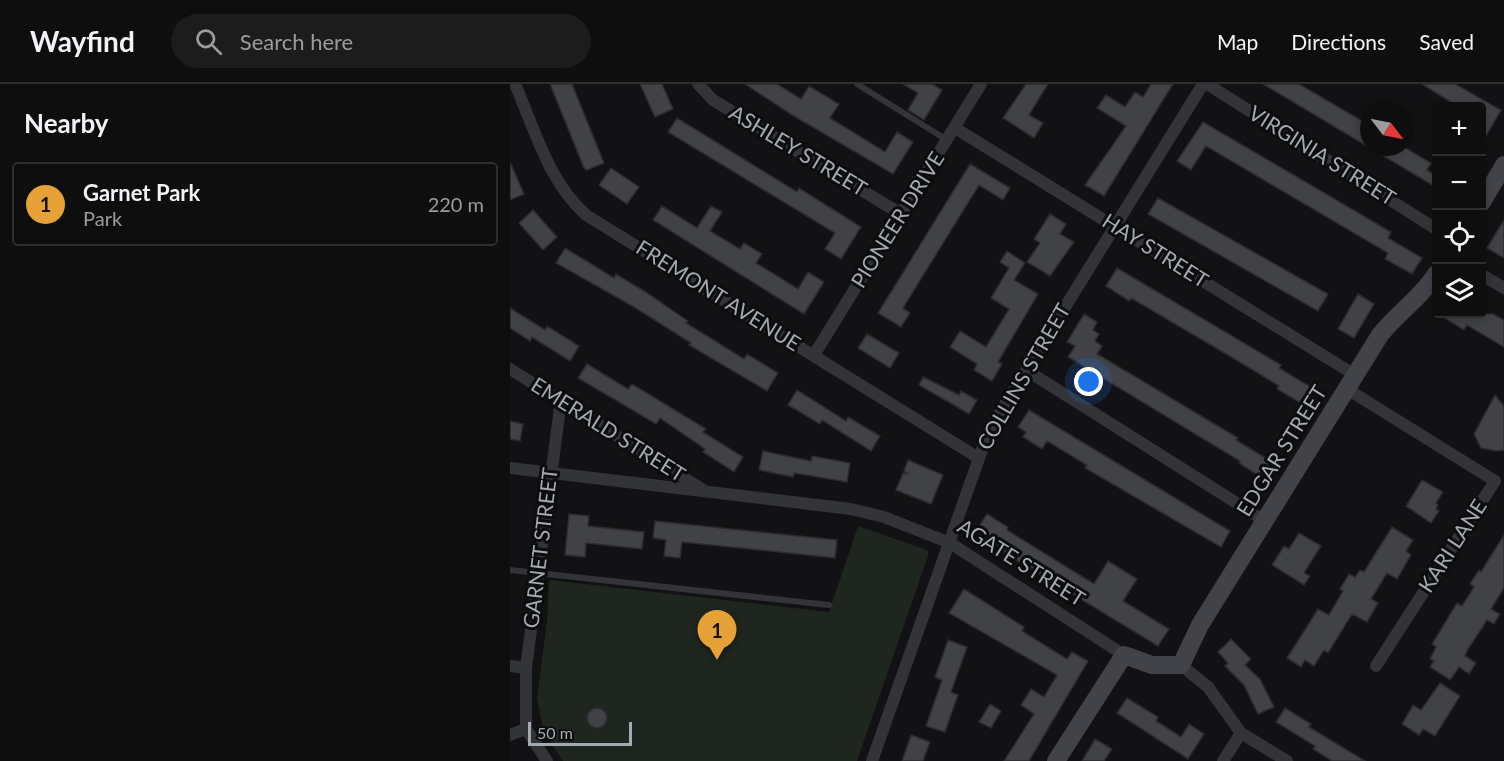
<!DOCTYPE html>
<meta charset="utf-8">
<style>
body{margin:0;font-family:Lato,sans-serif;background:#1c1c1d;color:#f1f3f6}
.controls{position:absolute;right:18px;top:18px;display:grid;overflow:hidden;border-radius:6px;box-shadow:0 3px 9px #0003}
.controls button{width:54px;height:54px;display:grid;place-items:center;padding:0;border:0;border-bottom:2px solid #2e2e2f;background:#0e0e0f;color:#f1f3f6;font:30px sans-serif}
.compass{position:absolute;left:850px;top:18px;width:54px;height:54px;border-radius:50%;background:#0e0e0f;box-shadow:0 3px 9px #0003;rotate:122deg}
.scale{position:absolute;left:18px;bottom:15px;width:104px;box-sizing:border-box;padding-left:6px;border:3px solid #a4aab3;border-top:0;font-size:16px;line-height:21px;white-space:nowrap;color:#a4aab3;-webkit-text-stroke:4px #0d0d0e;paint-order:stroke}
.you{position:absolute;left:579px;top:298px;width:21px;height:21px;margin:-15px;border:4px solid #fff;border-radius:50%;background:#1a73e8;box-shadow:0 0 0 9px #1a73e833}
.badge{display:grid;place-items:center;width:39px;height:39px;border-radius:50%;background:#e6a137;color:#111;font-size:20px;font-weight:700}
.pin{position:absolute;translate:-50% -50px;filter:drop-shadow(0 2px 3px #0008)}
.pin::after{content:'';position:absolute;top:32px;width:21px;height:18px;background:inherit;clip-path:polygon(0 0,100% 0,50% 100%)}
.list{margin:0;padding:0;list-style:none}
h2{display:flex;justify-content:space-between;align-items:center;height:78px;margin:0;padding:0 24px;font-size:26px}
h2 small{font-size:20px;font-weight:400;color:#9b9c9e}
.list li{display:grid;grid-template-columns:39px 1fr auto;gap:18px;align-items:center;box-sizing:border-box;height:84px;margin:0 12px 12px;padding:0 12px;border:2px solid #2e2e2f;border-radius:6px}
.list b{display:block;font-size:22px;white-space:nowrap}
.list p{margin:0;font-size:20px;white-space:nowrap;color:#9b9c9e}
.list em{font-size:20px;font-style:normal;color:#9b9c9e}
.icon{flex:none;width:33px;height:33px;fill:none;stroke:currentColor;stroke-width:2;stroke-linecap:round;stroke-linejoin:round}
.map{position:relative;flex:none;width:994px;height:677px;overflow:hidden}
header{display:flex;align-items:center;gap:36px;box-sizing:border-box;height:84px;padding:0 30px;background:#0e0e0f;border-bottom:2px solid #2e2e2f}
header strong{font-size:28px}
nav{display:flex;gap:33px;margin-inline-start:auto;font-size:21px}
.search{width:420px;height:54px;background:#1c1c1d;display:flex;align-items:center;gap:15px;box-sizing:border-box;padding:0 21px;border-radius:33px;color:#9b9c9e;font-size:22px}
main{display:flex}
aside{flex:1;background:#0e0e0f}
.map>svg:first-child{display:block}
.green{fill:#1f261f}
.building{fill:#414246;stroke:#2c2c2f;stroke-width:1.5}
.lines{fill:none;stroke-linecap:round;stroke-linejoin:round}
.lane{stroke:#333438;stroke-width:6}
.street{stroke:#333438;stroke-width:12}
.secondary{stroke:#414348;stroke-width:18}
.labels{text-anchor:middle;stroke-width:6;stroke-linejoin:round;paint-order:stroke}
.street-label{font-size:21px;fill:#a4aab3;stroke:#0d0d0e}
</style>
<header>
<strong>Wayfind</strong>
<div class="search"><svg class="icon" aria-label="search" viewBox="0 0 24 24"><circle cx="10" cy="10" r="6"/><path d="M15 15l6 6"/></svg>Search here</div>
<nav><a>Map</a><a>Directions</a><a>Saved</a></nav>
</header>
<main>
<aside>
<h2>Nearby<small></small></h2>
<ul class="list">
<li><span class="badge">1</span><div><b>Garnet Park</b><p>Park</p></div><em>220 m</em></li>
</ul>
</aside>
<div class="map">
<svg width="994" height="677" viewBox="0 0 994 677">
<rect width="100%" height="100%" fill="#121214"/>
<path class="green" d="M348 442 414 465 418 467V472L347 677H53L34 649 27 614 37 538 39 496 319 528Z"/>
<path class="building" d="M40 0H62L94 79 77 86 74 84Z
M130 0H152L163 25 145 33Z
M235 0H267L291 15 299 2 329 20 320 34 375 68 387 48 403 58 383 90 282 31Z
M393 0H422L432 6 414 36 398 26 408 9Z
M516 0H538L519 31 533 39 524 54 493 34Z
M641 0H663L594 112 575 101 616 42 587 24 596 11 615 23 625 8 633 13Z
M753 0H789L859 41V63H894L921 79 917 86 927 92V104Z
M912 0H945L991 26 972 59V22H947Z
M167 34 287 108 289 104 351 143 331 175 315 165 325 149 158 48Z
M693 38 881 148 878 154 912 174 902 190 875 175 878 169 696 62 681 86 667 77Z
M0 78 14 110 0 116Z
M460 80 500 104 493 116 469 101 393 224 400 229 391 243 368 229Z
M101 84 129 103 117 120 89 101Z
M648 114 818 210 808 227 638 130Z
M152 122 187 144 201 122 212 128 200 147 230 165 234 159 252 170 246 179 288 205 298 188 314 198 294 230 143 136Z
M23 126 47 153 33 166 9 139Z
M540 130 556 140 550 150 564 158 540 192 517 178 530 159 524 155Z
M994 136V174L977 164Z
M55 164 104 194 106 190 134 207 178 237 176 239 234 275 237 270 268 289 257 307 179 261 181 259 124 223 46 179Z
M497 167 515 179 504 196 528 210 488 278 492 280 482 297 464 286 467 280 440 263 450 247 476 263 499 225 481 214 499 184 490 178Z
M607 184 771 281 769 284 804 305 794 321 767 305 769 302 728 277 621 214 619 217 596 202Z
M848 210 864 220 844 254 828 245Z
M0 224 35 246 37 242 69 262 60 277 22 253 20 257 0 244Z
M574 230 587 238 583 246 589 250 585 257 592 262 587 270 728 354 726 356 767 381 757 397 729 379 730 377 558 273 565 262 557 258Z
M928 230H983L994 236V263L957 241 954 246Z
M357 250 389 269 380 284 348 264Z
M77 280 118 305 122 300 196 345 193 348 233 373 224 388 193 368 195 365 150 334 146 340 68 294Z
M413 293 449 311 451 307 467 316 459 330 409 301Z
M287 306 336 337 338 333 370 352 361 367 312 336 310 340 278 321Z
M985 311 994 322V366L986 367 971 364 964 350Z
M519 326 720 447 711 463 575 384 577 381 537 357 532 365 513 353 516 348 508 343Z
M0 337 13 340 10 357 0 355Z
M253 367 301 377 302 372 340 379 337 398 284 389 283 393 249 386Z
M398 376 433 391 421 420 386 406 393 389 398 390 394 387Z
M912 396 933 408 926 419 928 421 926 425 929 427 921 439 896 422Z
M59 430 79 432 78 442 134 448 132 465 76 459 75 473 55 471Z
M477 430 498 443 497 446 584 500 598 477 627 495 613 517 659 545 648 562 493 468 494 466 466 447Z
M145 437 327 456 325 474 172 458 170 474 154 472 156 456 143 454Z
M882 443 903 456 896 467 901 471 887 495 877 489 861 515 868 519 857 538 842 530 818 569 814 566 804 582 795 576 791 583 777 574 808 525 819 531 833 507 830 505 839 490 845 493 850 486 854 488Z
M789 449 811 462 794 489 800 492 794 501 762 481 774 462 779 465Z
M994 451V504L981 525 990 530 984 540 977 536 958 565 955 572 966 579 959 590 949 583 940 596 920 583 924 577 920 575 926 563 922 560 947 519 952 522 964 503 960 500 969 486 971 488Z
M454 505 514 543 512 547 557 575 562 568 578 577 519 677H494L524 630 511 621 521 605 534 613 547 591 439 529Z
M721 555 741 575 735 581 750 595 764 623 748 630 734 601 715 582 718 579 708 568Z
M438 556 457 563 441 608 448 611 435 648 416 642 432 596 425 593Z
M930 599 950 612 925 652 913 645 909 651 892 640 903 621 911 626Z
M617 614 648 633 646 637 671 653 679 640 694 650 678 675 607 629Z
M480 620 491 627 481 644 469 638Z
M775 624 801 640 799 643 855 677H822L803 665 805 662 766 638Z
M77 634a10 10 0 1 1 20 0a10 10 0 1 1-20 0Z
M401 651 420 658 413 677H392Z
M585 655 602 665 594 677H572Z"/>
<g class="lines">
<path class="lane" d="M347 0 437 56
M0 486 319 521"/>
<path class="street" d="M5 0C25 46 38 97 76 131L467 373
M188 0 203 16 391 130
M697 0 926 145
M445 44 845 291
M972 191 994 204
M304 271 471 0
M0 285 192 405
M516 286 755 437
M837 305 985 397 866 582
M0 384 341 425 374 433 440 459 614 571
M671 581 698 603 731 649 777 677
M0 582 16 584
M0 651 16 645
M37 677 16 645V584L51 316
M362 677 479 346 693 0
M713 677 731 649"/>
<path class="secondary" d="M972 118 994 81
M546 677 614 571 642 581H671L690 541 870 251C888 228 910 215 926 190"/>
</g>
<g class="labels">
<g class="street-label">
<text transform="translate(288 67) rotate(31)" y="7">ASHLEY STREET</text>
<text transform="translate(812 72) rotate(32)" y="7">VIRGINIA STREET</text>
<text transform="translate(388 136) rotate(-58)" y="7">PIONEER DRIVE</text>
<text transform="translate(645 167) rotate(32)" y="7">HAY STREET</text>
<text transform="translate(208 212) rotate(32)" y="7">FREMONT AVENUE</text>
<text transform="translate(514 293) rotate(-60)" y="7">COLLINS STREET</text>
<text transform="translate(98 346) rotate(32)" y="7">EMERALD STREET</text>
<text transform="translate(772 367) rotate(-58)" y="7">EDGAR STREET</text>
<text transform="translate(943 462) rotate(-57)" y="7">KARI LANE</text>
<text transform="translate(31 464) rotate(-83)" y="7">GARNET STREET</text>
<text transform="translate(511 479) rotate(32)" y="7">AGATE STREET</text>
</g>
</g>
</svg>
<div class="controls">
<button>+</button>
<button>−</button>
<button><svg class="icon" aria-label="locate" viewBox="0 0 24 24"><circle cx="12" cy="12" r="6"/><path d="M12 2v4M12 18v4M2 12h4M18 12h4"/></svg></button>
<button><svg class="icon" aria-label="layers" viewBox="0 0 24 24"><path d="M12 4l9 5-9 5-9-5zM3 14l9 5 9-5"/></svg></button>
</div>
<svg class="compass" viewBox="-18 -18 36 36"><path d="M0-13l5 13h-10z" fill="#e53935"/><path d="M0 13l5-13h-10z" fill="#9b9c9e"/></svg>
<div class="scale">50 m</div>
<div class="you"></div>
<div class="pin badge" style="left:207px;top:576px">1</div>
</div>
</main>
